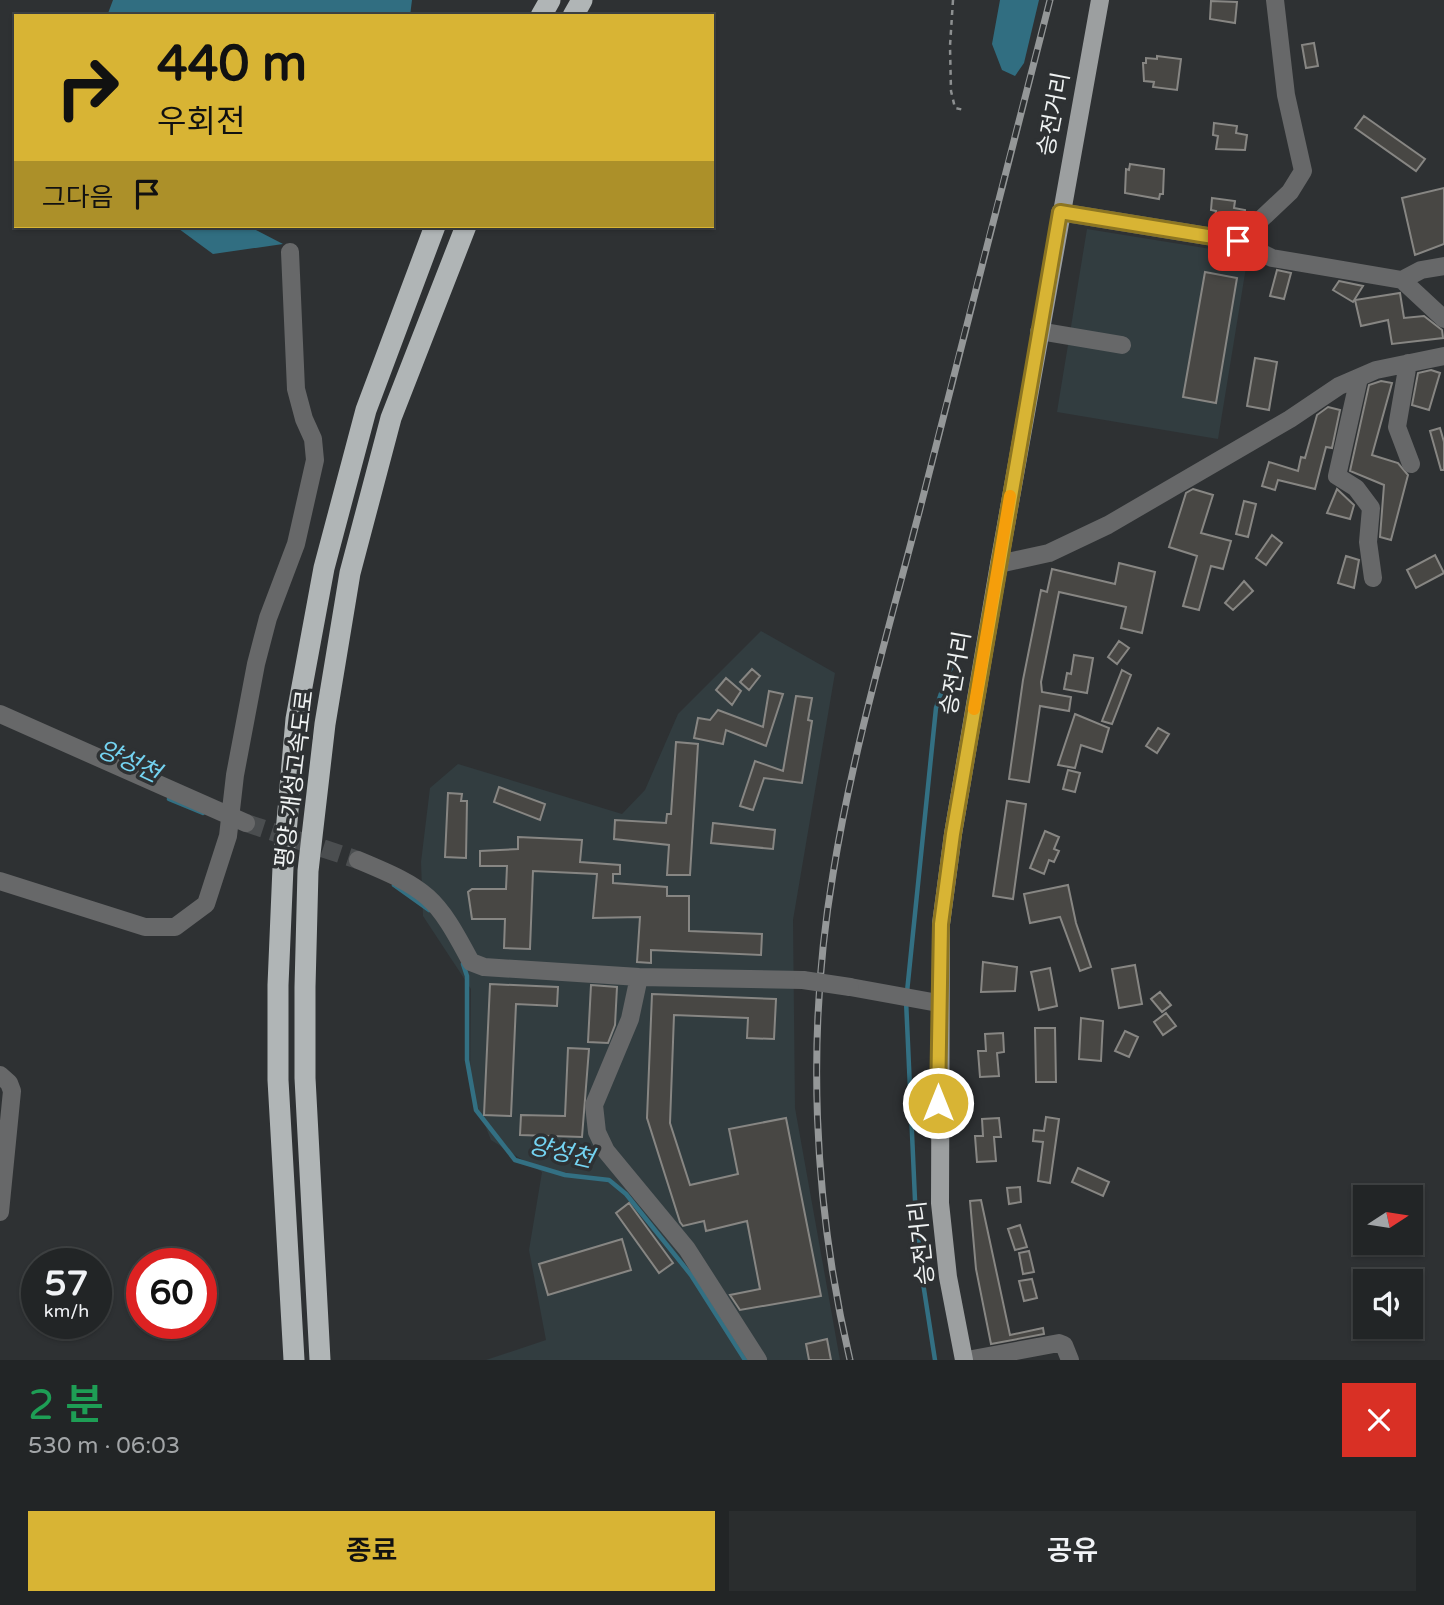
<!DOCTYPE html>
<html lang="ko">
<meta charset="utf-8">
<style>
:root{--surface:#222526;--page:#2a2d2e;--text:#f1f3f6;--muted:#a2a5a7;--line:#3f4243;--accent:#d8b434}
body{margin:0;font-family:"Varela Round","Noto Sans KR",sans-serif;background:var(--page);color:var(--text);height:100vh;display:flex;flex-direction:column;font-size:26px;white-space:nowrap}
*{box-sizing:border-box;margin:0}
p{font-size:23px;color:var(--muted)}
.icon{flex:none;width:38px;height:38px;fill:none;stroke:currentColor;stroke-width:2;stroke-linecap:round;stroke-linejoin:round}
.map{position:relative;height:1360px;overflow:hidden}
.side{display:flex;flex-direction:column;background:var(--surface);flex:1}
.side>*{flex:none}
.top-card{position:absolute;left:14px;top:14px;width:700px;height:214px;border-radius:0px;box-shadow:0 2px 5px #0004,0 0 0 2px var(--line);background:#d8b434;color:#111;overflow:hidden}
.needle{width:46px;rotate:78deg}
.tools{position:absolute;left:1353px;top:1185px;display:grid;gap:14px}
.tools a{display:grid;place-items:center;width:70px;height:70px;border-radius:0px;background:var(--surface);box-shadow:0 2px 5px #0004,0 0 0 2px var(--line);font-size:35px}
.speed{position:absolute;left:21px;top:1248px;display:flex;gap:14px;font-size:35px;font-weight:700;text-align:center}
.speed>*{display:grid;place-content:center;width:91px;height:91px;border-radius:50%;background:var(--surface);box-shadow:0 2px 5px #0004,0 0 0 2px var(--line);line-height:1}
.speed small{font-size:18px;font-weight:400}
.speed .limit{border:10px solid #d22;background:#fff;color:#111}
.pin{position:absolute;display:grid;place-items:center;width:60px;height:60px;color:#fff;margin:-30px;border-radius:14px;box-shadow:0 4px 10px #0006}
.me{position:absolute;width:77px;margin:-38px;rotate:0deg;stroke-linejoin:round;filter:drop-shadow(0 0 5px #0008)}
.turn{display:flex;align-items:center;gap:24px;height:147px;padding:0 28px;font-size:32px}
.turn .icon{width:91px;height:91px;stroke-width:2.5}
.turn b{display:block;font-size:49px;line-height:60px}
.then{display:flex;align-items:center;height:66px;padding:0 28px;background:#0003;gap:14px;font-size:26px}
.round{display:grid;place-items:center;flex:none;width:74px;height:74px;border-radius:0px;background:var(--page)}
.summary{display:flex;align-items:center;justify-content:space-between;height:119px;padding:0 28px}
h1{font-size:42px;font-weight:600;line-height:52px;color:#1e9e55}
.primary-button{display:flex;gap:14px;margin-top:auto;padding:14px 28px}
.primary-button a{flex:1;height:80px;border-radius:0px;background:var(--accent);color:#111;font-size:28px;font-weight:600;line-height:80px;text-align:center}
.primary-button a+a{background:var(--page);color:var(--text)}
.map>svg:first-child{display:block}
</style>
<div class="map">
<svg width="1444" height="1360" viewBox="0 0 1444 1360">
<rect width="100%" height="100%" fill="#2e3133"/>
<!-- built -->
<path fill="#323d40" d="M1087 229 1248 255 1218 439 1057 412Z
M761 631 835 673 793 920 795 1108 840 1360H486L546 1340 529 1250 542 1172 491 1140 470 1088 471 989 423 916 421 862 430 788 458 764 622 814 645 790 678 714Z"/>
<!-- forest -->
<path fill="#316e81" d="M113 0H412L410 16H107Z
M1000 0H1039L1024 63 1015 76 1002 70 992 44Z
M175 226H248L283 244 213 254Z"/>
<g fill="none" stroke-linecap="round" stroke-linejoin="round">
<!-- stream -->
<path stroke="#337083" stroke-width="4.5" d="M169 799 203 813
M394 885 429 910
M463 964 467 976V1060L476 1110 515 1160 565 1175 609 1180 626 1194 691 1275 745 1360
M907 992 936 708 947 676 964 643
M906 1000 915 1200 921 1270 935 1360"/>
</g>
<!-- building -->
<path fill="#484744" stroke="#878683" stroke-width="2" d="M1211 1 1237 2 1235 23 1210 19Z
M1314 43 1318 66 1306 68 1302 45Z
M1157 56 1181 59 1177 90 1153 87 1154 82 1144 81 1143 63H1146V58L1157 59Z
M1364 116 1425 159 1416 171 1355 128Z
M1214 123 1237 126 1236 133 1247 135 1245 150 1216 149 1218 136 1213 135Z
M1130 164 1164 169 1163 194H1160L1159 199 1125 193 1126 169 1129 170Z
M1444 188V244L1415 255 1402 198Z
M1212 198 1235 201 1234 208 1245 210 1244 220 1232 226 1214 224 1216 211 1211 210Z
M1277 270 1291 273 1284 299 1270 296Z
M1205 272 1237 278 1216 403 1183 397Z
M1339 281 1363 286 1353 302 1333 290Z
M1400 293 1404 318 1424 316 1442 330 1443 338 1392 344 1388 320 1361 326 1355 300Z
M1255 358 1277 362 1269 410 1247 406Z
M1431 370 1440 373 1429 410 1412 405 1418 373Z
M1381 381 1392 383 1372 455 1398 463 1408 475 1391 540 1380 537 1384 485 1350 471 1369 385Z
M1328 407 1340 410 1332 448 1326 447 1315 489 1278 480 1275 490 1262 486 1269 462 1298 471 1301 457 1305 458 1317 415Z
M1440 428 1444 442V470H1441L1430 431Z
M1193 489 1213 495 1201 533 1231 541 1223 569 1211 566 1199 610 1183 606 1197 556 1169 547 1186 493Z
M1337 489 1354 505 1350 519 1327 513Z
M1244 501 1256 504 1248 537 1236 534Z
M1272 535 1282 543 1266 565 1256 558Z
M1435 555 1444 573 1416 588 1407 570Z
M1346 556 1359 560 1354 588 1338 583Z
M1119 563 1155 572 1142 633 1121 628 1126 607 1059 592 1041 682 1042 692 1071 697 1069 711 1040 706 1029 782 1009 779 1023 680 1041 590 1047 592 1052 569 1115 584Z
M1244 581 1253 591 1233 610 1225 603Z
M1119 641 1129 648 1117 664 1108 657Z
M1074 655 1093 658 1087 693 1064 689 1067 673 1071 674Z
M752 669 760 676 749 690 740 682Z
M1122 670 1131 675 1112 724 1102 721Z
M726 678 741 691 732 705 716 690Z
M769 691 783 694 766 746 726 730 723 744 694 738 698 718 710 720 718 710 763 727Z
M796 696 812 698 808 720 812 721 802 783 764 778 753 810 740 806 755 761 783 771Z
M1075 714 1109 728 1102 752 1081 745 1075 768 1058 765Z
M1158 728 1169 734 1157 753 1146 746Z
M676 742 698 744 690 875H667L669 845 614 839 615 820 666 823 667 814H671Z
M1068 770 1080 773 1075 792 1063 789Z
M499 787 545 804 540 820 494 802Z
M448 793 462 794 461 801H467L466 858 445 857Z
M1007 801 1026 804 1013 899 993 896Z
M713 823 775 830 773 849 711 843Z
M1045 831 1059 837 1054 849 1059 851 1054 862 1049 860 1044 874 1030 868Z
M518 837 582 840 580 862 620 865V874H613V883L667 887V896H689V931L762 934 761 955 651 950V963L637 962 640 917 593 918 597 874 533 871 530 949 504 948 505 919H472L468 892 472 889H506L507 866H480V851L518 849Z
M1068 885 1076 923 1091 967 1080 971 1060 917 1030 923 1024 894Z
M983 962 1017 967 1015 991 981 992Z
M1135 965 1142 1004 1119 1008 1112 969Z
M1050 968 1057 1006 1039 1010 1031 972Z
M490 984 558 987 557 1006 516 1004 511 1116 484 1115Z
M591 985 617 987 615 1025 608 1043 588 1042Z
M1160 992 1171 1005 1162 1012 1151 999Z
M652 994 776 999 774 1039 747 1038 748 1018 674 1015 670 1123 690 1185 738 1174 729 1129 786 1118 821 1296 740 1310 730 1295 760 1289 747 1221 706 1231 704 1221 683 1226 680 1222 647 1118Z
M1166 1013 1176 1026 1163 1035 1154 1022Z
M1081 1018 1103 1021 1101 1061 1079 1059Z
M1035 1028H1055L1056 1082H1036Z
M1125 1031 1138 1037 1129 1057 1115 1051Z
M1003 1033 1004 1052 997 1053 999 1076 980 1077 978 1051H986L985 1034Z
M568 1048 589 1049 582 1137 520 1135 521 1115 565 1116Z
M1046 1117 1059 1119 1050 1183 1038 1181 1043 1142 1033 1141 1034 1130 1044 1131Z
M999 1118 1001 1137H994L996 1161 977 1162 975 1136H983L982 1119Z
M1078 1168 1109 1182 1103 1196 1072 1182Z
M1020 1187 1021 1202 1009 1204 1007 1188Z
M981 1200 1010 1335 1043 1328 1044 1334 991 1344 976 1269 970 1201Z
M629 1203 673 1263 659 1273 616 1213Z
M1020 1225 1027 1247 1015 1250 1008 1229Z
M622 1239 631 1270 548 1295 539 1264Z
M1029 1251 1034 1272 1023 1274 1019 1253Z
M1032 1279 1037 1298 1024 1301 1019 1281Z
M827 1339 831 1360H809L806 1344Z"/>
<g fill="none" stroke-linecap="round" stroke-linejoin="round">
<!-- minor-tunnel -->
<path stroke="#4b4e50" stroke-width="18" stroke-dasharray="18 9" stroke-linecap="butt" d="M246 823 358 860"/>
<!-- path -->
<path stroke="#8d9091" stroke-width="2.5" stroke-dasharray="5 5" stroke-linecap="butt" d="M953 0 950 46 951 91 955 108 964 110"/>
<!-- minor -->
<path stroke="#676869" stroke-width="18" d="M1060 212 1238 241 1272 258 1402 280 1444 319
M1238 241 1290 192 1303 171 1286 95 1275 0
M1402 280 1421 270 1444 266
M1039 331 1122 345
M1408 363 1397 427 1411 464
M1359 378 1337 476 1356 488 1371 508 1368 542 1373 578
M999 564 1049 553 1108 525 1290 419 1339 386 1376 370 1444 356
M0 714 246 823
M358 860C428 889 436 896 471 962L484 967 639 977 803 980
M0 881 145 927H175L206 904 228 836 235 775 256 664 268 618 296 544 315 460 313 439 304 419 296 389 290 252
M639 977 630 1019 594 1105 597 1132 606 1151 687 1249 758 1360
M850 987 938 1003
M0 1075 9 1083 12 1091 0 1212
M967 1360 1059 1343 1064 1345 1070 1360"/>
<!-- major -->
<path stroke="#9c9fa0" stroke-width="18" d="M964 1360 948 1277 940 1203 941 924 953 834 999 564 1100 0"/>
<!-- highway -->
<path stroke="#b0b5b6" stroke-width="21" d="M541 16 550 0
M573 16 582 0
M294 1360 278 1080V985L283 867 296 719 324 568 366 410 435 226
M320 1360 305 1078V987L308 871 325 724 350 573 391 418 466 226"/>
<defs>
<path id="rail" d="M850 1360C813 1202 806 1035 833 874 853 748 890 625 922 501 964 334 1007 167 1050 0"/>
</defs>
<!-- rail casing -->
<use href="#rail" stroke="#949798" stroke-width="7"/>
<!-- rail -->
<use href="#rail" stroke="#2e3133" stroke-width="4.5" stroke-dasharray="13" stroke-linecap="butt"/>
<!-- minor-bridge -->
<path stroke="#676869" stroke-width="18" d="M803 980 850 987"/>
</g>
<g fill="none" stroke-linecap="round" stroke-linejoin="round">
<defs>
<path id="route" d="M938 1103 941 924 953 834 1060 212 1238 241"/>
</defs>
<!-- route casing -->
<use href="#route" stroke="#8c7522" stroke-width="18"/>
<!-- route -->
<use href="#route" stroke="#d8b434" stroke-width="12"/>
<!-- slow -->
<path stroke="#f59e0b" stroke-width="12" d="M974 709 1010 496"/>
</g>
<g text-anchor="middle" stroke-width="7" stroke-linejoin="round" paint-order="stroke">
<!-- street labels -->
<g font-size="23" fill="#f0f3f3" stroke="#2e3133">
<text transform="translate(1053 114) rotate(-79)" y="8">승전거리</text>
<text transform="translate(955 673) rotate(-80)" y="8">승전거리</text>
<text transform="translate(294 779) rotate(-83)" y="8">평양-개성고속도로</text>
<text transform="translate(921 1243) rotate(-96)" y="8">승전거리</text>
</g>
<!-- water labels -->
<g font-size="24" font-style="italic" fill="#74d3f1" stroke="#2e3133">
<text transform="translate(129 761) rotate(25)" y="8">양성천</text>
<text transform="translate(561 1152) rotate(13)" y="8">양성천</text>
</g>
</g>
</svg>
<div class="tools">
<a><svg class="needle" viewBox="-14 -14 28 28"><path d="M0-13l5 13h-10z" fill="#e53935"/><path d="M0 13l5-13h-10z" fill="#a2a5a7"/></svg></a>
<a><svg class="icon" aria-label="sound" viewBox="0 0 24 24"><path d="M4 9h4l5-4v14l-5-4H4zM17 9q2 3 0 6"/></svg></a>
</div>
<div class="speed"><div>57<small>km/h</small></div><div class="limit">60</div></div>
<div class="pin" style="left:1238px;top:241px;background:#d93025"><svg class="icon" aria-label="arrive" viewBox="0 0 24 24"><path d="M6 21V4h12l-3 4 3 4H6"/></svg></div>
<svg class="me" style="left:938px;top:1103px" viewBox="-20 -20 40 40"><circle r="17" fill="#d8b434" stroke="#fff" stroke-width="3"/><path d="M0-11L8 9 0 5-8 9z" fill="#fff"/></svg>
<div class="top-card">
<div class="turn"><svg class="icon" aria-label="right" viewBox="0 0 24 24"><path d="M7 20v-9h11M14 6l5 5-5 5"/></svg><div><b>440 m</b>우회전</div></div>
<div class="then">그다음<svg class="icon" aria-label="arrive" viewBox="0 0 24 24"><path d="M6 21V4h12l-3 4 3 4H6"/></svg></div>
</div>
</div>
<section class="side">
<div class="summary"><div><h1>2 분</h1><p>530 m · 06:03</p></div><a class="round" style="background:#d93025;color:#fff"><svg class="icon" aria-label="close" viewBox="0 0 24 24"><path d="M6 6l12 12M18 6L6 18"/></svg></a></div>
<div class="primary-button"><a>종료</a><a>공유</a></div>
</section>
